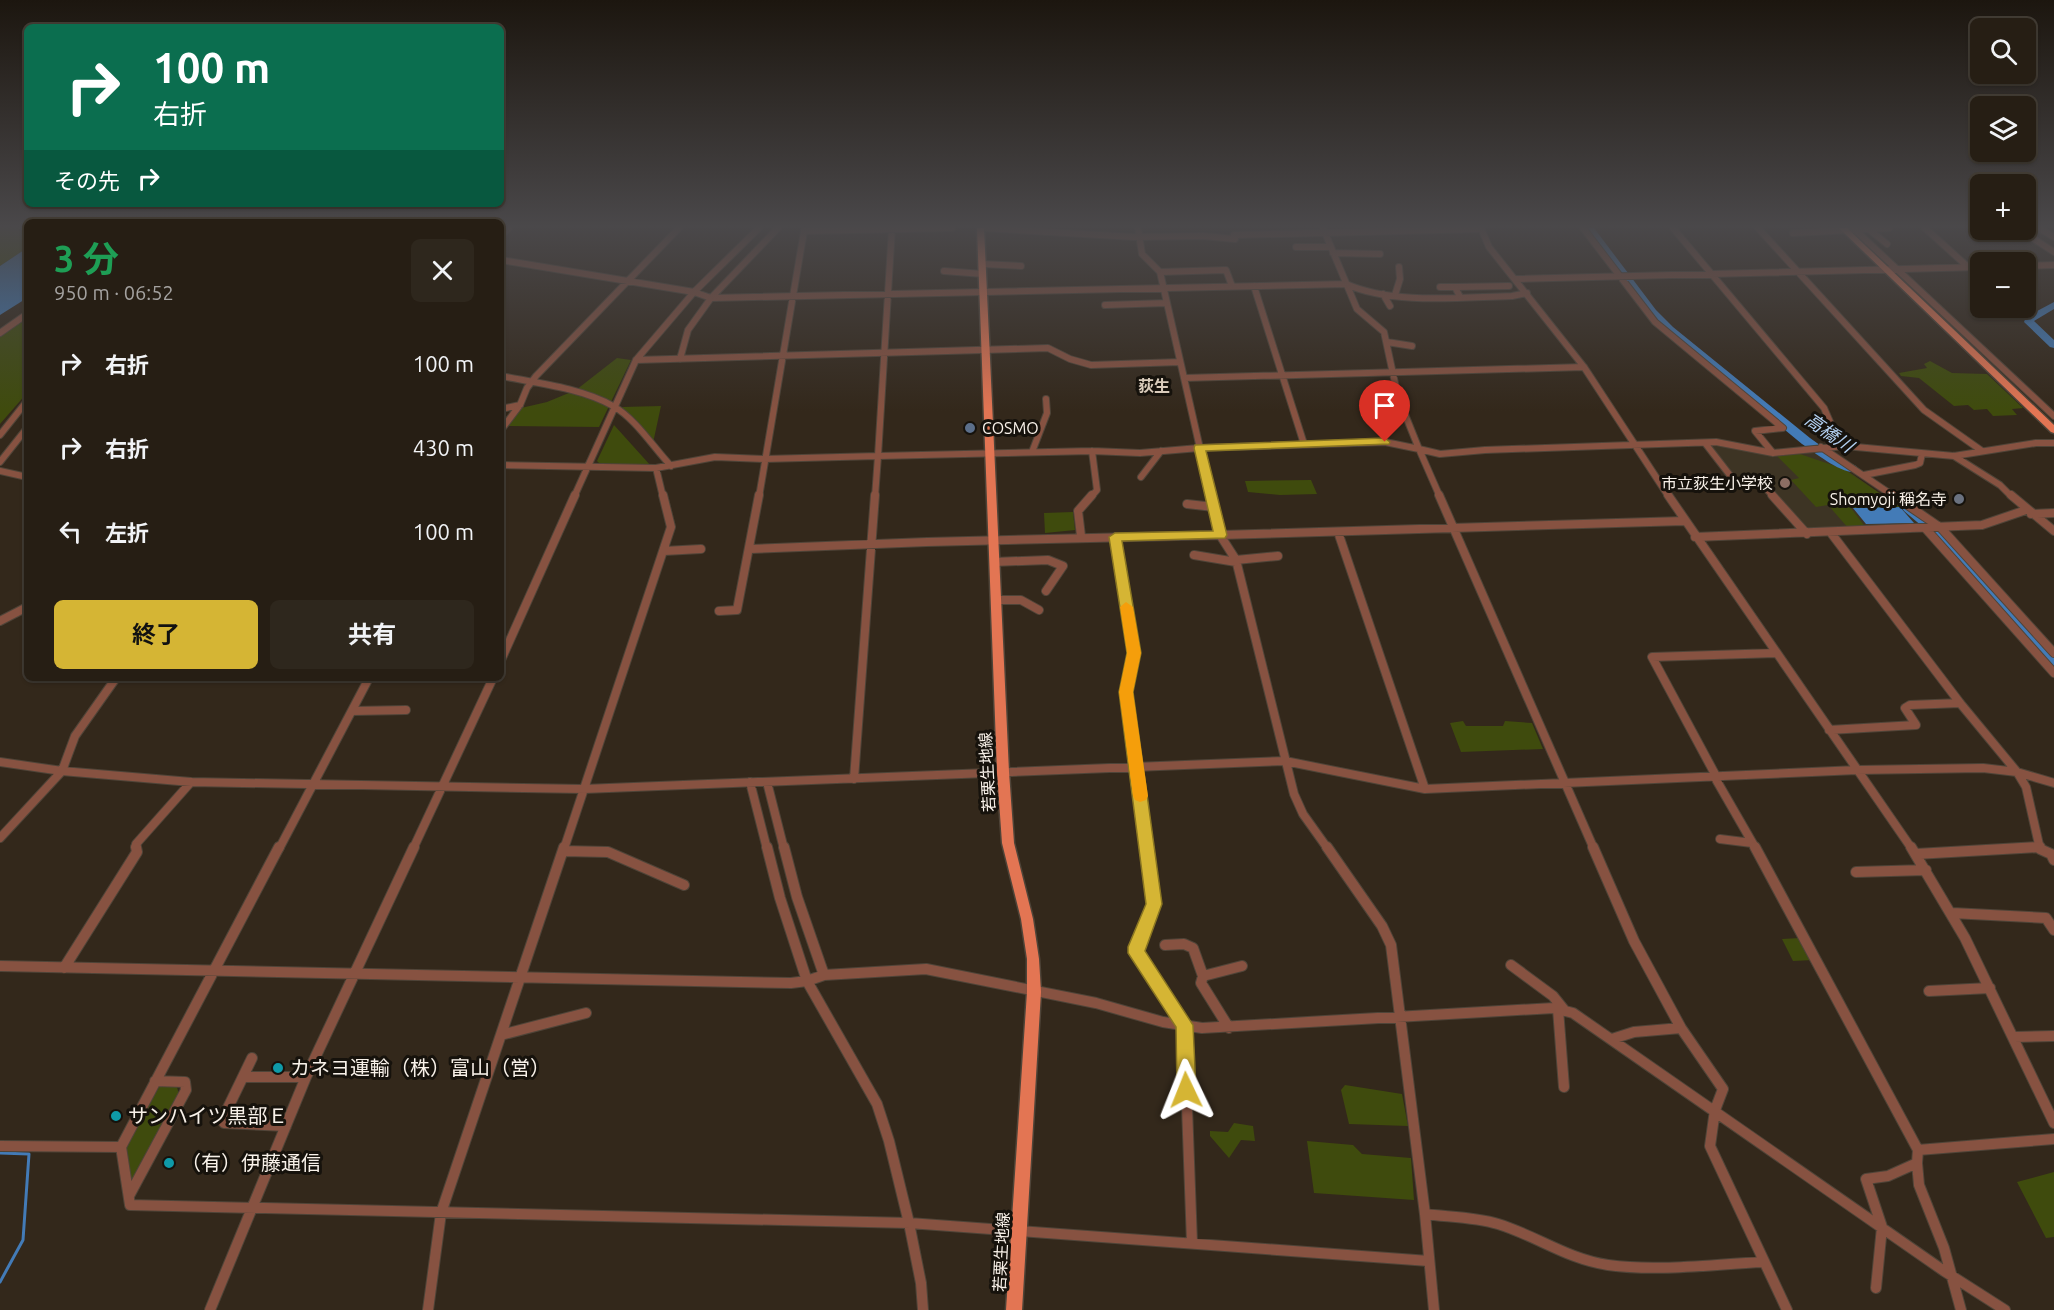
<!DOCTYPE html>
<html lang="ja">
<meta charset="utf-8">
<style>
:root{--surface:#261e14;--page:#2e271d;--text:#f1f3f6;--muted:#a4a2a0;--line:#423c34;--accent:#d5b534}
body{margin:0;font-family:Ubuntu,"Noto Sans JP",sans-serif;background:var(--page);color:var(--text);height:100vh;display:flex;flex-direction:column;font-size:22px;white-space:nowrap}
*{box-sizing:border-box;margin:0}
p{font-size:20px;color:var(--muted)}
.icon{flex:none;width:33px;height:33px;fill:none;stroke:currentColor;stroke-width:2;stroke-linecap:round;stroke-linejoin:round}
.map{position:relative;flex:1;overflow:hidden}
.panel{position:absolute;left:24px;top:219px;width:480px;height:462px;display:flex;flex-direction:column;background:var(--surface);border-radius:9px;box-shadow:0 2px 4px #0004,0 0 0 2px var(--line)}
.panel>*{flex:none}
.banner{position:absolute;left:24px;top:24px;width:480px;height:183px;border-radius:9px;box-shadow:0 2px 4px #0004,0 0 0 2px var(--line);background:#0b6e4f;color:#fff;overflow:hidden}
.buttons{position:absolute;left:1970px;top:18px;display:grid;gap:12px}
.buttons a{display:grid;place-items:center;width:66px;height:66px;border-radius:9px;background:var(--surface);box-shadow:0 2px 4px #0004,0 0 0 2px var(--line);font-size:30px}
.pin{position:absolute;display:grid;place-items:center;width:51px;height:51px;color:#fff;margin:-62px -26px;border-radius:50% 50% 50% 0;rotate:-45deg;box-shadow:0 0 6px #0007}
.pin .icon{rotate:45deg}
.me{position:absolute;width:66px;margin:-33px;rotate:358deg;stroke-linejoin:round;filter:drop-shadow(0 0 4px #0008)}
.turn{display:flex;align-items:center;gap:21px;height:126px;padding:0 30px;font-size:27px}
.turn .icon{width:78px;height:78px;stroke-width:2.5}
.turn b{display:block;font-size:42px;line-height:51px}
.then{display:flex;align-items:center;height:57px;padding:0 30px;background:#0003;gap:12px;font-size:22px}
.round{display:grid;place-items:center;flex:none;width:63px;height:63px;border-radius:9px;background:var(--page)}
.headline{display:flex;align-items:center;justify-content:space-between;height:102px;padding:0 30px}
h1{font-size:36px;font-weight:700;line-height:45px;color:#1e9e55}
.button{display:flex;gap:12px;margin-top:auto;padding:12px 30px}
.button a{flex:1;height:69px;border-radius:9px;background:var(--accent);color:#111;font-size:24px;font-weight:700;line-height:69px;text-align:center}
.button a+a{background:var(--page);color:var(--text)}
ul{padding:0;list-style:none}
li{display:flex;align-items:center;gap:18px;height:84px;padding:0 30px}
li div{flex:1}
li b{display:block;font-size:22px}
li em{font-style:normal}
.map>svg:first-child{display:block}
</style>
<div class="map">
<svg width="2054" height="1310" viewBox="0 0 2054 1310">
<rect width="100%" height="100%" fill="#33281b"/>
<!-- education -->
<path fill="#3d3424" d="M1711 446 1730 447 1771 455 1815 451 1843 467 1926 527 1808 531 1763 481H1740Z"/>
<!-- green -->
<path fill="#3f4b0d" d="M0 228H27V248L0 266Z
M27 316V393L0 424V336Z
M617 358 631 360 599 427 507 426 521 408 547 402 576 390Z
M1930 361 1952 373 1987 374 2023 408 2012 409 2017 415 1993 416 1987 409 1974 410 1968 405 1954 406 1919 378 1901 376 1899 373 1927 368 1924 364Z
M661 406 653 443 622 407Z
M614 425 651 466 601 465 597 461Z
M1800 454 1844 469 1900 507 1851 508 1867 529H1849L1828 505 1816 507 1791 480 1799 478 1777 456Z
M1311 480 1317 494 1280 495 1248 492 1245 481Z
M1073 512 1075 530 1045 533 1044 513Z
M1463 721 1466 726H1503L1505 721 1532 723 1543 749 1461 752 1450 723Z
M1800 938 1813 960 1793 961 1782 939Z
M1345 1085 1402 1094 1408 1126 1349 1124 1341 1090Z
M159 1087H177L179 1095 135 1179H130L125 1148Z
M1234 1123 1253 1126 1255 1141 1241 1140 1229 1158 1210 1136V1131L1228 1132Z
M1307 1141 1353 1145 1362 1154 1411 1158 1414 1200 1314 1193Z
M2054 1172V1237L2046 1238 2017 1182Z"/>
<!-- water -->
<path fill="#437bb7" d="M27 248V298L0 315V266Z
M1900 507 1914 523 1866 524 1853 508Z"/>
<g fill="none" stroke-linecap="round" stroke-linejoin="round">
<!-- stream -->
<path stroke="#437bb7" stroke-width="3" d="M0 1153 29 1154 23 1240 0 1282"/>
<!-- river -->
<path fill="#437bb7" fill-rule="evenodd" d="M1585 228H1594L1656 310 1673 327 1810 438 1831 453 1856 466 1858 469 1856 472C1841 474 1814 452 1802 444L1665 331 1648 314Z
M2054 302V309L2034 321 2054 340V348L2050 347 2024 322 2026 317Z
M1908 504 1944 532 2054 654V668L2049 667 1936 538 1904 511 1902 508 1904 505Z"/>
<defs>
<path id="minor-far2" d="M892 228 878 456 1092 451 1140 453 1199 448 1385 442 1419 449 1440 497
M983 228 1134 237 1203 236 1235 239 1234 235 1481 229
M1138 228 1142 254 1160 272 1211 497
M1323 228 1357 309 1384 332 1398 397 1419 449 1440 454 1485 450 1716 442 1773 453 1845 446 1954 456 2036 443H2054
M1481 228 1489 247 1584 367 1669 497
M1583 228 1655 322 1783 428 1755 431 1773 453
M1673 228 1824 408 1834 431 1845 446
M1758 228 1924 410 1982 451
M1853 228 2054 416
M1925 228 1968 267
M2039 228 2054 237
M2020 230 2054 252
M1871 231 1887 244
M1793 233 1889 228
M501 235 509 228
M1296 247H1331
M1333 253 1380 254
M501 260 694 292 711 298 1346 284C1393 305 1462 297 1512 296L1527 293
M982 264 1021 266
M2025 266 2054 265
M944 271 983 274
M1160 272 1226 270 1232 286
M1516 279 1980 267
M1254 286 1304 444
M1440 287H1455
M1383 294 1390 306
M1395 295 1400 279 1399 267
M1460 297 1455 287 1509 286
M1105 305 1167 303
M0 333 27 314
M1387 342 1412 346
M680 359 688 330 711 298 778 228
M636 360 1048 348 1070 359 1091 365 1180 362
M501 376C537 383 581 388 613 406 636 419 653 447 671 466
M1184 378 1584 367
M501 409 520 405
M501 430 520 405 527 388 536 376 679 228
M0 435 27 401
M1705 443 1736 483H1761L1774 497
M1821 447 1895 497
M1032 452 1047 413 1046 399
M1954 456 2000 485 2012 497
M0 462 27 428
M501 465 656 468 715 457 764 459 878 456 875 497
M656 468 663 497
M0 471 27 477
M1864 475 1915 465 1920 463 1922 454
M1141 477 1161 451
M574 497 636 360 694 292 759 228
M759 497 804 231 952 228
M1091 497 1097 490 1092 451"/>
<path id="minor-far1" d="M1211 495 1220 535 1684 521
M1439 495 1594 849
M1668 495 1912 849
M1772 495 1807 534
M1893 495 1941 528 2054 653
M2011 495 2054 531
M1187 504 1214 507
M2031 514 2054 513
M1926 529 2054 673
M1338 532 1425 789
M1831 533 1960 703 2017 772 2026 787 2040 849
M1081 536 1078 511 1092 495
M1115 537 1134 653 1126 692 1147 849
M1695 537 1982 525 2026 510
M750 549 927 542 1220 535 1236 560 1294 794 1303 814 1328 849
M664 551 701 549
M1194 555 1236 562
M1236 560 1278 556
M994 562 1048 560 1063 566 1046 591
M996 600H1021L1039 610
M719 611 737 610 759 495
M0 621 27 607
M501 660 575 495
M352 711 406 710
M1829 730 1916 725 1905 708 1910 705 1960 703
M0 762 62 771 191 782 584 789 1285 761 1425 789 1857 770 1983 768 2017 772 2054 783
M1714 776 1756 849
M1716 776 1652 657 1776 653
M854 779 875 495
M750 782 767 849
M767 782 784 849
M0 838 62 771 75 736 116 678
M1720 839 1752 843
M137 849 136 844 191 782
M279 849 369 678
M413 849 493 678
M564 849 671 527 663 495"/>
<path id="minor" d="M279 847 121 1147 130 1205 909 1223 1429 1261
M767 847 780 898 807 981 877 1104 889 1141 909 1223 921 1283 923 1310
M784 847 797 897 824 975
M1147 847 1154 904 1136 947 1137 953 1184 1025 1192 1243
M1327 847 1382 926 1391 945 1425 1214 1434 1310
M1593 847 1634 941 1681 1028 1723 1089 1715 1110 1710 1146 1787 1310
M1755 847 1918 1150
M1911 847 1965 938 2054 1123
M2040 849 2051 854 2054 860
M563 851 608 852 684 885
M1916 854 2040 847
M1856 872 1926 870
M1952 913 2046 918 2054 930
M1165 945 1184 944 1193 948 1203 976
M1511 965 1553 996 1565 1011
M0 966 791 983 807 981 824 975 926 969 1096 1003 1163 1022 1202 1028 1554 1008 1573 1013 1944 1271 2005 1310
M64 968 137 852 136 847
M1929 991 1990 988
M1558 1009 1564 1087
M1229 1028 1201 983 1203 976 1242 966
M501 1035 586 1013
M2014 1037 2054 1036
M1612 1039 1634 1032 1681 1028
M252 1058 222 1120 224 1123 286 1126
M243 1077H306
M0 1146 121 1147
M1917 1163 1918 1150 2054 1139
M129 1196 186 1090 185 1082 155 1081
M1425 1214C1448 1217 1475 1217 1498 1224 1537 1236 1567 1259 1608 1265 1659 1272 1713 1264 1764 1262
M1876 1288 1882 1227 1866 1179 1888 1176 1917 1163 1919 1185 1944 1248 1961 1310
M210 1310 306 1077 414 847
M428 1310 441 1213 564 847"/>
<path id="major" d="M977 228H984L1009 772 1014 843 1033 919 1039 959 1041 992 1022 1310H1006L1027 992V959L1021 919 1002 843 997 772Z
M1839 228H1847L2054 425V433L2051 432Z"/>
</defs>
<!-- minor-far2 casing -->
<use href="#minor-far2" stroke="#4f4438" stroke-width="8"/>
<!-- minor-far1 casing -->
<use href="#minor-far1" stroke="#4f4438" stroke-width="10"/>
<!-- minor casing -->
<use href="#minor" stroke="#4f4438" stroke-width="12"/>
<!-- major casing -->
<use href="#major" stroke="#4f4438" stroke-width="3"/>
<!-- minor-far2 -->
<use href="#minor-far2" stroke="#875241" stroke-width="6"/>
<!-- minor-far1 -->
<use href="#minor-far1" stroke="#875241" stroke-width="8"/>
<!-- minor -->
<use href="#minor" stroke="#875241" stroke-width="10"/>
<!-- major -->
<use href="#major" fill="#e37553" fill-rule="evenodd"/>
</g>
<!-- sky -->
<linearGradient id="sky" x2="0" y2="1"><stop stop-color="#1c160f"/><stop offset="0.55" stop-color="#4a484a"/><stop offset="1" stop-color="#4a484a" stop-opacity="0"/></linearGradient>
<rect width="2054" height="411" fill="url(#sky)"/>
<!-- route -->
<path fill="#d5b534" stroke="#8a7622" stroke-width="1.5" d="M1385 438 1390 442 1389 444 1206 451 1227 535 1225 538 1122 541 1141 653 1133 692 1162 904 1145 951 1193 1025 1196 1090 1193 1097 1186 1100 1180 1097 1177 1090 1176 1027 1128 953V947L1146 904 1119 692 1127 653 1109 537 1115 533 1213 531 1194 448 1195 445Z"/>
<!-- slow -->
<path fill="#f59e0b" d="M1126 602 1133 607 1141 653 1133 692 1148 796 1146 800 1140 802 1135 800 1133 796 1119 692 1127 653 1120 607Z"/>
<!-- markers -->
<circle fill="#5c6f8a" stroke="#16120c" stroke-width="2" cx="970" cy="428" r="6"/>
<circle fill="#8d6e63" stroke="#16120c" stroke-width="2" cx="1785" cy="483" r="6"/>
<circle fill="#6b7280" stroke="#16120c" stroke-width="2" cx="1959" cy="499" r="6"/>
<g fill="#0f9aa8" stroke="#16120c" stroke-width="2">
<circle cx="278" cy="1068" r="6"/>
<circle cx="116" cy="1116" r="6"/>
<circle cx="169" cy="1163" r="6"/>
</g>
<g text-anchor="middle" stroke-width="6" stroke-linejoin="round" paint-order="stroke">
<!-- far-quarter labels -->
<g font-size="16" font-weight="bold" fill="#daccbc" stroke="#16120c">
<text x="1154" y="392">荻生</text>
</g>
<!-- poi labels -->
<g font-size="16" fill="#f8f1e9" stroke="#16120c" text-anchor="end">
<text x="982" y="434" text-anchor="start">COSMO</text>
<text x="1773" y="489">市立荻生小学校</text>
<text x="1947" y="505">Shomyoji 稱名寺</text>
</g>
<!-- street labels -->
<g font-size="16" fill="#f8f1e9" stroke="#16120c">
<text transform="translate(987 772) rotate(-93)" y="6">若栗生地線</text>
<text transform="translate(1001 1252) rotate(-87)" y="6">若栗生地線</text>
</g>
<!-- water labels -->
<g font-size="18" font-style="italic" fill="#b3d0f1" stroke="#16120c">
<text transform="translate(1829 433) rotate(35)" y="6">高橋川</text>
</g>
<!-- near-poi labels -->
<g font-size="20" fill="#f8f1e9" stroke="#16120c" text-anchor="start">
<text x="290" y="1075">カネヨ運輸（株）富山（営）</text>
<text x="128" y="1123">サンハイツ黒部Ｅ</text>
<text x="181" y="1170">（有）伊藤通信</text>
</g>
</g>
</svg>
<div class="buttons">
<a><svg class="icon" aria-label="search" viewBox="0 0 24 24"><circle cx="10" cy="10" r="6"/><path d="M15 15l6 6"/></svg></a>
<a><svg class="icon" aria-label="layers" viewBox="0 0 24 24"><path d="M12 4l9 5-9 5-9-5zM3 14l9 5 9-5"/></svg></a>
<a>+</a>
<a>−</a>
</div>
<div class="pin" style="left:1385px;top:442px;background:#d93025"><svg class="icon" aria-label="arrive" viewBox="0 0 24 24"><path d="M6 21V4h12l-3 4 3 4H6"/></svg></div>
<svg class="me" style="left:1186px;top:1090px" viewBox="-20 -20 40 40"><path d="M0-17L14 15 0 8-14 15z" fill="#d5b534" stroke="#fff" stroke-width="4"/></svg>
<div class="banner">
<div class="turn"><svg class="icon" aria-label="right" viewBox="0 0 24 24"><path d="M7 20v-9h11M14 6l5 5-5 5"/></svg><div><b>100 m</b>右折</div></div>
<div class="then">その先<svg class="icon" aria-label="right" viewBox="0 0 24 24"><path d="M7 20v-9h11M14 6l5 5-5 5"/></svg></div>
</div>
<section class="panel">
<div class="headline"><div><h1>3 分</h1><p>950 m · 06:52</p></div><a class="round"><svg class="icon" aria-label="close" viewBox="0 0 24 24"><path d="M6 6l12 12M18 6L6 18"/></svg></a></div>
<ul>
<li><svg class="icon" aria-label="right" viewBox="0 0 24 24"><path d="M7 20v-9h11M14 6l5 5-5 5"/></svg><div><b>右折</b></div><em>100 m</em></li>
<li><svg class="icon" aria-label="right" viewBox="0 0 24 24"><path d="M7 20v-9h11M14 6l5 5-5 5"/></svg><div><b>右折</b></div><em>430 m</em></li>
<li><svg class="icon" aria-label="left" viewBox="0 0 24 24"><path d="M17 20v-9H6M10 6l-5 5 5 5"/></svg><div><b>左折</b></div><em>100 m</em></li>
</ul>
<div class="button"><a>終了</a><a>共有</a></div>
</section>
</div>
